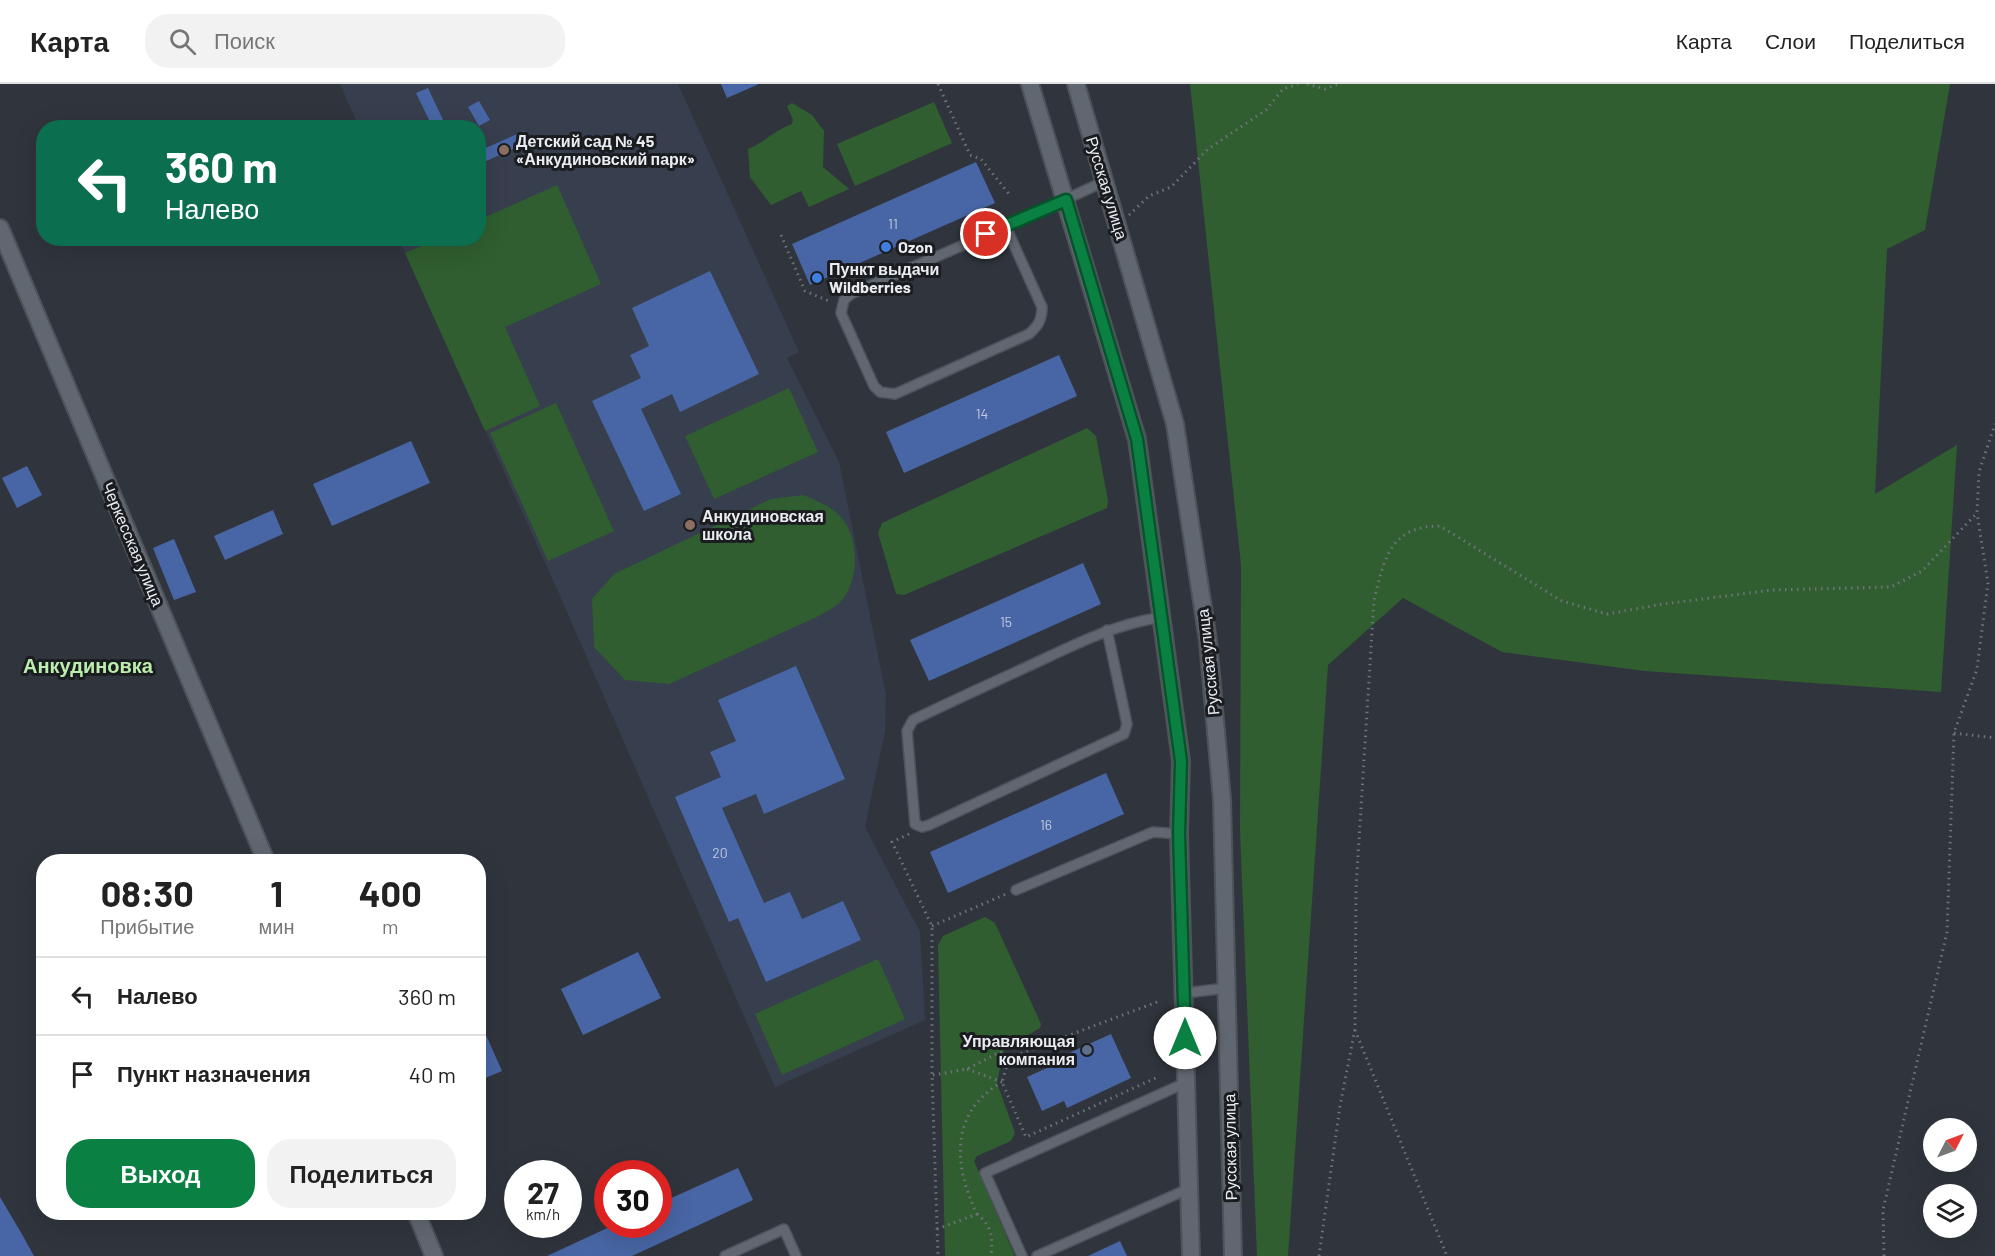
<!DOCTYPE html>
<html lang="ru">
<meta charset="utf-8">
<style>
:root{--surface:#fff;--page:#f2f2f2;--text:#222;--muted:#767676;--line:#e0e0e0;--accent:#0b8043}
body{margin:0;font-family:Barlow,sans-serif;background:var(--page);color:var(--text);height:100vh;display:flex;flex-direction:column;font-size:22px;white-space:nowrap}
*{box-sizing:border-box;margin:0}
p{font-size:20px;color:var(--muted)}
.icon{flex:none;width:33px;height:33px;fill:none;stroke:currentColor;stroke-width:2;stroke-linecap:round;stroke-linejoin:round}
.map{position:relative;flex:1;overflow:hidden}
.sheet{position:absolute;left:36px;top:770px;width:450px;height:366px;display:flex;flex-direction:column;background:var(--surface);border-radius:24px;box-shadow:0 6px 24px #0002}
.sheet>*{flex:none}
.guide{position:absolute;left:36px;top:36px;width:450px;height:126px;border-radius:24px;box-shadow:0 6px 24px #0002;background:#0b6e4f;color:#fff;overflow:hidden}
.needle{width:39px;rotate:48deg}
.tools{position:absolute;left:1923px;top:1034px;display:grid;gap:12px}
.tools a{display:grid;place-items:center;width:54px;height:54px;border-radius:50%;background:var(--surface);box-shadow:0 6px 24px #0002;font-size:30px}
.speed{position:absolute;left:504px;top:1076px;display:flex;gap:12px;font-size:30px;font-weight:700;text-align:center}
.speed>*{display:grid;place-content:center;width:78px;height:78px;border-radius:50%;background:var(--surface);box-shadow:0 6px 24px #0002;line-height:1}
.speed small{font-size:15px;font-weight:400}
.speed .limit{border:9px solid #d22;background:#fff;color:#111}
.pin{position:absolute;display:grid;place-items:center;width:51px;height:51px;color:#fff;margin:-26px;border:3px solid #fff;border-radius:50%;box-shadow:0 2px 6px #0007}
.me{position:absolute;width:66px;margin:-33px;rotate:0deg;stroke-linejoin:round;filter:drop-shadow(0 0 4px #0008)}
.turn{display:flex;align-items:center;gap:21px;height:126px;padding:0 30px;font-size:27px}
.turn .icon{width:78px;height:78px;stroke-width:2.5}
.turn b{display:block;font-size:42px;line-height:51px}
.eta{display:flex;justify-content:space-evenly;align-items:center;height:102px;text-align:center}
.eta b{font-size:36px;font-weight:700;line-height:42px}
.button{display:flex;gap:12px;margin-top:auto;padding:12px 30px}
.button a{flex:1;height:69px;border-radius:24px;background:var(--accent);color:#fff;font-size:24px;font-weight:700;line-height:69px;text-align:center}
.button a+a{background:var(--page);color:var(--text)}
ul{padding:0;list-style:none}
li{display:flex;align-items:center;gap:18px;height:78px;padding:0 30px;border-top:2px solid var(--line)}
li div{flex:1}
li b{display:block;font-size:22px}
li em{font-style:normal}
header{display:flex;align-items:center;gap:36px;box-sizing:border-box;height:84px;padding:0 30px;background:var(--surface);border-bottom:2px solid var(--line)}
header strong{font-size:28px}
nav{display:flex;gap:33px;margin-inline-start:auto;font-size:21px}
.search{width:420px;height:54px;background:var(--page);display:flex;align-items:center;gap:15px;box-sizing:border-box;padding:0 21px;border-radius:24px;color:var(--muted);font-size:22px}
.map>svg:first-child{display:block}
</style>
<header>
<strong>Карта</strong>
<div class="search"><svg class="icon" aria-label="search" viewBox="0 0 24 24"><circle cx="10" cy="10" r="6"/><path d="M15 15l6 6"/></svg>Поиск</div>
<nav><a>Карта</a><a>Слои</a><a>Поделиться</a></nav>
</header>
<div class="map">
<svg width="1995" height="1172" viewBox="0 0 1995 1172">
<rect width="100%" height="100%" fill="#30353d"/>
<!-- built -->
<path fill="#373e4d" d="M340 0H678L799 268 787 274 839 378 886 611 885 647 865 743 920 848 925 936 775 1003 556 503 399 155 478 154V44L359 43Z"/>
<!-- green -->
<path fill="#305e30" d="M1190 0H1950L1925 146 1887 165 1875 410 1957 361 1941 608 1645 587 1502 568 1403 514 1328 581 1288 1172H1257L1240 746 1241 481Z
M934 18 952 59 855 102 837 60Z
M792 19 812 31 824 47 823 83 849 105 809 123 801 107 771 121 750 93 748 65C763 60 777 44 791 41L793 36 787 22Z
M557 101 601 200 505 243 540 322 485 347 405 169 437 155 478 154 479 136Z
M789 304 818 368 714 415 685 352Z
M556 319 614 447 548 477 490 349Z
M1087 344 1096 352 1108 417 1107 424 904 511 896 510 878 449 882 439Z
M804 411C814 416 828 421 837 429 860 449 861 499 839 519 834 524 825 528 819 532L669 600 625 596 594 563 592 515 614 490 771 415Z
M985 833 995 839 1041 940 1040 944 1004 965 997 999 1015 1049 1011 1057 977 1072 974 1077 1014 1170V1172H945L938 861 943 852Z
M878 875 905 935 782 991 755 930Z"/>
<!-- building -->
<path fill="#4866a5" d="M721 0H759L727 14Z
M428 4 445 40 438 44H433L416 9Z
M479 17 490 36 479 42 468 23Z
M524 47 529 58 486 77 481 66Z
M976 78 995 119 810 201 792 160Z
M710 187 759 290 680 328 672 310 641 325 681 410 644 427 592 317 641 294 630 271 649 262 632 224Z
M1059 271 1077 312 904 389 886 348Z
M411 357 430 399 332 442 313 400Z
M27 382 42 411 17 424 2 394Z
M273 426 283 450 225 476 214 452Z
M174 455 196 508 174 516 153 464Z
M1083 479 1101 520 929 597 910 556Z
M796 582 845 695 764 730 756 710 722 724 764 819 790 808 802 835 843 817 861 856 766 898 738 834 729 838 675 713 721 693 710 668 736 657 718 616Z
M1106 689 1124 730 948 809 930 768Z
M638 868 661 914 583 951 561 905Z
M478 933 502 987 478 997Z
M1111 950 1131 994 1067 1024 1064 1017 1042 1027 1027 993 1069 974 1067 970Z
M738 1084 753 1116 632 1172H547L616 1140H658V1120Z
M0 1113 23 1152 34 1172H0Z
M1120 1157 1127 1172H1088Z"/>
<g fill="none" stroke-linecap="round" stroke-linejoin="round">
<defs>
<path id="service" d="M1005 141 1042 223C1042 236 1038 242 1029 250L895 310 880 308 874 302 841 229 844 216 851 210C935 173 1021 137 1105 97
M1107 546 1127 640 1124 650 929 741 922 743 915 740 907 647 913 636C952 617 992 599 1031 581 1076 560 1112 541 1162 533
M1016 806 1153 748 1179 750
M1185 909 1227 904
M725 1172 784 1145 796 1172
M1022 1172 985 1089 1185 999
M1037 1172 1188 1105"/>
<path id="minor" d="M1030 0 1137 355 1181 677 1179 750 1191 1172
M0 144 266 777
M416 1128 434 1172"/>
<path id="tertiary" d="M1076 0 1175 340 1208 557 1222 716 1233 1172"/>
</defs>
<!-- service casing -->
<use href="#service" stroke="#4e5259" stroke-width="12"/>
<!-- minor casing -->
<use href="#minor" stroke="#4e5259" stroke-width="20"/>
<!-- tertiary casing -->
<use href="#tertiary" stroke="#4e5259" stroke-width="20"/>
<!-- path -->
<path stroke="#6f737a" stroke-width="3" stroke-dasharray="1.5 4.5" stroke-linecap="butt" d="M938 0 970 71 981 75 1009 110
M1307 0 1325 5 1339 0
M1129 131 1149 112 1171 103 1208 65 1266 26 1283 5 1298 0
M781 151 805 207 831 218
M1954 649 1995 654
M909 750 892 758 932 842V991L938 1172
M932 842 1006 810
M1157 918 1009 974 1002 998 1026 1053 1158 993
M1355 946 1447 1172
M967 985 1002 998
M933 991 967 985 1000 968 1009 974
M977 1130C992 1142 993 1154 991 1172
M937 1145 977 1130C953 1081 950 1028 1002 998
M1319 1172 1340 1022 1355 945 1356 804 1374 516C1384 476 1389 442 1440 442L1562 517 1607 530 1663 520 1773 506 1891 503 1922 487 1977 429 1979 388 1995 340
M1884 1172 1883 1126 1947 848 1954 649 1977 585 1988 499 1977 429"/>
<!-- service -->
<use href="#service" stroke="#616770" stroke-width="9"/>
<!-- minor -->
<use href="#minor" stroke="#616770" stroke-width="16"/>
<!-- tertiary -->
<use href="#tertiary" stroke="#616770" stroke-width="16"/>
</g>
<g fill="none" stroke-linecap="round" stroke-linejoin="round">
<defs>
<path id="route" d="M986 150 1066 116 1137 355 1181 677 1179 750 1185 954"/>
</defs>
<!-- route casing -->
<use href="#route" stroke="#07532c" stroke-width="15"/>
<!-- route -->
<use href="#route" stroke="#0b8043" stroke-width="10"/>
</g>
<!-- markers -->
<g fill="#8d6e63" stroke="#1a1c20" stroke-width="2">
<circle cx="504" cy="66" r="6"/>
<circle cx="690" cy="441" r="6"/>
</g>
<g fill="#3f7fe0" stroke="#1a1c20" stroke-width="2">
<circle cx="886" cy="163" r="6"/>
<circle cx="817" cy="194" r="6"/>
</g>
<circle fill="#5c6f8a" stroke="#1a1c20" stroke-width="2" cx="1087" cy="966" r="6"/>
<g text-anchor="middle" stroke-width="6" stroke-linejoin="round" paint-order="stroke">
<!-- number labels -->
<g font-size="14" fill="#c1cade">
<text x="893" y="145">11</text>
<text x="982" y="335">14</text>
<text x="1006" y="543">15</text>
<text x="1046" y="746">16</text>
<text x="720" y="774">20</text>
</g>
<!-- poi labels -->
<g font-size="16" font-weight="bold" fill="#e9ecf1" stroke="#1a1c20" text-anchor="start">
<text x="516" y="63">Детский сад № 45<tspan x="516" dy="18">«Анкудиновский парк»</tspan></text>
<text x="898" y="169">Ozon</text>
<text x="829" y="191">Пункт выдачи<tspan x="829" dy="18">Wildberries</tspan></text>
<text x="702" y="438">Анкудиновская<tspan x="702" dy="18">школа</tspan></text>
<text x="1075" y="963" text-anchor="end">Управляющая<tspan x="1075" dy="18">компания</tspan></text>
</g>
<!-- street labels -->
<g font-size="16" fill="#e9ecf1" stroke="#1a1c20">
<text transform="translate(1107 104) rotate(73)" y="6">Русская улица</text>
<text transform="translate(133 460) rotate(67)" y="6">Черкесская улица</text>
<text transform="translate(1208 578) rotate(-96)" y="6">Русская улица</text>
<text transform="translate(1230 1063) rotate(-91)" y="6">Русская улица</text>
</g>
<!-- quarter labels -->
<g font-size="20" font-weight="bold" fill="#bbedac" stroke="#1a1c20">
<text x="88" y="589">Анкудиновка</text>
</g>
</g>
</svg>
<div class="tools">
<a><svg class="needle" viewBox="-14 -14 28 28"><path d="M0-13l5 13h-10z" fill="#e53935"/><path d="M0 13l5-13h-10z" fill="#767676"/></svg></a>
<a><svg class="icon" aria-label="layers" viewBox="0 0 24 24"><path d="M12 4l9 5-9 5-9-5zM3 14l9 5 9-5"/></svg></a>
</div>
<div class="speed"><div>27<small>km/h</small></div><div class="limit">30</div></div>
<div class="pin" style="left:986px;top:150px;background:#d93025"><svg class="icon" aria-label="arrive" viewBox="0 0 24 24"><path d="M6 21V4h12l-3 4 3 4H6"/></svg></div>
<svg class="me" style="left:1185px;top:954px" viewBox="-20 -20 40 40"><circle r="19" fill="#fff"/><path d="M0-13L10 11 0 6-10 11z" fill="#0b8043"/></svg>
<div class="guide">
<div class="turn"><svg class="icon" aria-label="left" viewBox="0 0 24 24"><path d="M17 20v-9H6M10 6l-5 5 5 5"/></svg><div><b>360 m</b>Налево</div></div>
</div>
<section class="sheet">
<div class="eta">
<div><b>08:30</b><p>Прибытие</p></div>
<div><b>1</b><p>мин</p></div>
<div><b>400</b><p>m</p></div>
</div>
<ul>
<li><svg class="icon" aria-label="left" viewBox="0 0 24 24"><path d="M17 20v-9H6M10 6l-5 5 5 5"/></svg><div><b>Налево</b></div><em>360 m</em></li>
<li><svg class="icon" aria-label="arrive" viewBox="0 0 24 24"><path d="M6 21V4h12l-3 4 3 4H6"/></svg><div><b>Пункт назначения</b></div><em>40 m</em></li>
</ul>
<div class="button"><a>Выход</a><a>Поделиться</a></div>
</section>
</div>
